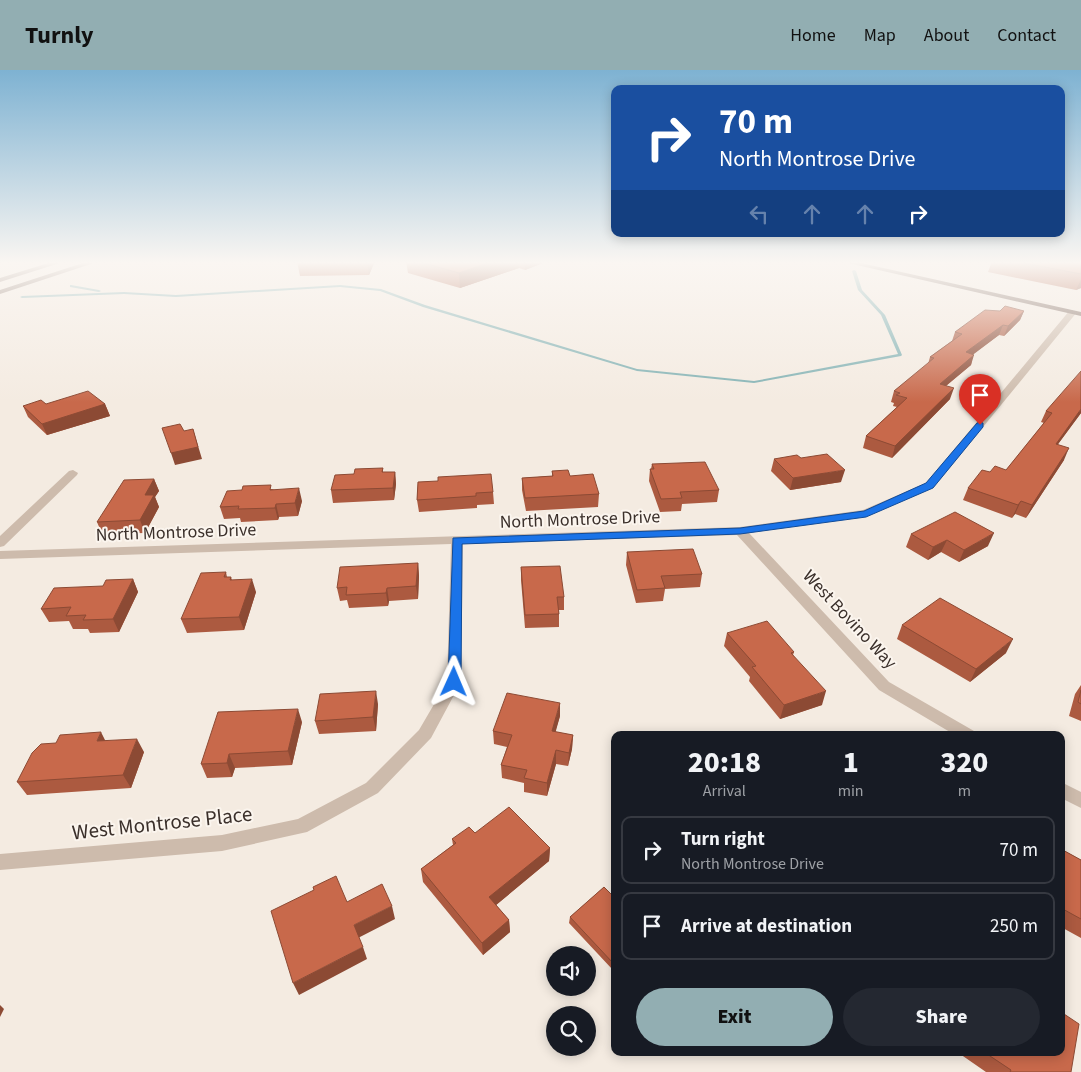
<!DOCTYPE html>
<style>
:root{--surface:#171b24;--page:#242831;--text:#f1f3f6;--muted:#9ea1a6;--line:#363941;--accent:#92aeb2}
body{margin:0;font-family:"Source Sans 3",sans-serif;background:var(--page);color:var(--text);height:100vh;display:flex;flex-direction:column;font-size:19px;white-space:nowrap}
*{box-sizing:border-box;margin:0}
p{font-size:16px;color:var(--muted)}
.icon{flex:none;width:28px;height:28px;fill:none;stroke:currentColor;stroke-width:2;stroke-linecap:round;stroke-linejoin:round}
.map{position:relative;flex:1;overflow:hidden}
.sheet{position:absolute;left:611px;top:661px;width:454px;height:325px;display:flex;flex-direction:column;background:var(--surface);border-radius:10px;box-shadow:0 2px 12px #0003}
.sheet>*{flex:none}
.hud{position:absolute;left:611px;top:15px;width:454px;height:152px;border-radius:10px;box-shadow:0 2px 12px #0003;background:#1a4fa0;color:#fff;overflow:hidden}
.buttons{position:absolute;left:546px;top:876px;display:grid;gap:10px}
.buttons a{display:grid;place-items:center;width:50px;height:50px;border-radius:50%;background:var(--surface);box-shadow:0 2px 12px #0003;font-size:25px}
.pin{position:absolute;display:grid;place-items:center;width:42px;height:42px;color:#fff;margin:-51px -21px;border-radius:50% 50% 50% 0;rotate:-45deg;box-shadow:0 0 5px #0007}
.pin .icon{rotate:45deg}
.me{position:absolute;width:55px;margin:-28px;rotate:1deg;stroke-linejoin:round;filter:drop-shadow(0 0 4px #0008)}
.turn{display:flex;align-items:center;gap:18px;height:105px;padding:0 25px;font-size:22px}
.turn .icon{width:65px;height:65px;stroke-width:2.5}
.turn b{display:block;font-size:35px;line-height:42px}
.lanes{display:flex;align-items:center;height:48px;padding:0 25px;background:#0003;justify-content:center;gap:25px;direction:ltr}
.lanes .off{opacity:.35}
.eta{display:flex;justify-content:space-evenly;align-items:center;height:85px;text-align:center}
.eta b{font-size:30px;font-weight:800;line-height:35px}
.action{display:flex;gap:10px;margin-top:auto;padding:10px 25px}
.action a{flex:1;height:58px;border-radius:30px;background:var(--accent);color:#111;font-size:20px;font-weight:800;line-height:58px;text-align:center}
.action a+a{background:var(--page);color:var(--text)}
ul{padding:0;list-style:none}
li{display:flex;align-items:center;gap:15px;height:68px;margin:0 10px 8px;padding:0 15px;border:2px solid var(--line);border-radius:10px}
li div{flex:1}
li b{display:block;font-size:19px}
li em{font-style:normal}
header{display:flex;align-items:center;gap:30px;box-sizing:border-box;height:70px;padding:0 25px;background:var(--accent);color:#111}
header strong{font-size:24px}
nav{display:flex;gap:28px;margin-inline-start:auto;font-size:18px}
.map>svg:first-child{display:block}
</style>
<header>
<strong>Turnly</strong>
<nav><a>Home</a><a>Map</a><a>About</a><a>Contact</a></nav>
</header>
<div class="map">
<svg width="1081" height="1002" viewBox="0 0 1081 1002">
<rect width="100%" height="100%" fill="#f4ebe1"/>
<g fill="none" stroke-linecap="round" stroke-linejoin="round">
<!-- stream -->
<path fill="#7fb0b2" fill-rule="evenodd" d="M854 200 856 201 862 220 885 245 902 285 901 286 754 313 637 301 423 237 380 221 340 217 176 227 124 224 22 228 20 227 22 226 124 222 176 225 340 215 381 219 425 235 637 299 754 311 898 284 881 245 858 220 852 201Z
M71 215 99 220 101 221 99 222 70 217V215Z"/>
<!-- street -->
<path fill="#cdbbac" fill-rule="evenodd" d="M1070 240 1077 242 934 417 866 446 749 463 889 612 974 661 976 665H955L879 620 737 465 463 474 461 612 431 668 378 723 307 762 222 781 0 800V784L222 765 298 749 366 713 419 660 447 612 451 474 0 489V481L740 457 863 440 926 413Z
M73 400 78 403 77 405 4 476 0 477V466L69 401Z
M1061 712 1081 722V738L1061 728Z"/>
<!-- primary -->
<path fill="#7d675c" fill-rule="evenodd" d="M55 191H66L0 212V208Z
M89 191H100L0 224V220Z
M839 191H852L1081 242V246Z"/>
</g>
<!-- wall -->
<path fill="#ac5a40" d="M297 191H375L369 205 300 206Z
M406 191H548L525 200 519 198 460 218 408 203Z
M992 191H1081V218L1076 220 988 202Z
M1000 241H1024L1020 250 1004 266 999 265 973 284 971 295 946 316 950 329 892 388 863 378 866 366 897 337 893 336 894 333 891 332 894 321 928 294 930 287 952 271 955 262Z
M46 334H105L110 346 47 365 28 347 23 336Z
M1046 341 1081 343 1058 374 1064 390 1026 448 1015 444 1012 448 963 430 968 418 990 402 1006 400 1044 353 1041 352Z
M801 388 841 412 790 420 771 401 774 389Z
M652 394 719 420 717 432 682 434 681 441 660 442 649 411 650 399H651Z
M383 398V402H395L396 414 394 430 333 433 331 420 354 404Z
M552 401 570 406 599 424 598 437 526 441 522 420V408L552 406Z
M154 409 159 421 155 427 159 437 145 463 102 464 97 452Z
M418 412 493 422 494 434 477 435V438L419 442 417 430Z
M272 419 302 431 298 446 279 447 278 450 241 452 240 448 224 449 220 437 242 420Z
M911 464 988 476 959 492 941 482 928 490 906 477Z
M627 482 702 504 700 517 665 519 663 531 636 533 626 495Z
M418 493 419 506 418 529 389 531 388 536 349 538 347 530 340 531 337 518Z
M521 497 564 527V540H559V557L525 558 521 510Z
M226 502 227 507H231L232 510 256 522 244 560 187 563 181 549Z
M133 509 138 522 119 562 90 563 88 559H73L69 551 49 552 41 539 103 516Z
M902 555 1006 583 970 612 897 569Z
M727 563 794 582 793 585 822 635 780 649 749 611 750 607 724 576Z
M1081 615V651L1069 646 1075 624Z
M378 634 376 661 319 664 315 651Z
M560 646 555 662 573 665 572 679 568 696 556 694 547 726 524 722V713L502 708 501 695 507 677 494 674 493 661Z
M302 652 292 695 235 698 232 707 207 708 201 694Z
M106 671 144 682 131 718 27 725 17 712Z
M475 763 550 778 549 791 496 835 509 850 510 862 483 885 423 812 421 799 453 775 452 769Z
M1061 779 1081 790V868L1061 857Z
M604 817 615 897 612 899 569 853 570 847Z
M961 982H1061L1071 1002H986L960 984Z"/>
<!-- shaded-wall -->
<path fill="#8c4a34" d="M367 191H375L369 205Z
M493 191H518L519 198 460 218 459 203Z
M525 191H548L525 200Z
M1081 209V218L1076 220Z
M1024 241 1020 250 1004 266 1008 256Z
M1003 255 999 265 962 293 966 282Z
M974 285 971 295 936 324 940 314Z
M954 318 950 329 892 388 895 376Z
M105 334 110 346 47 365 42 354Z
M1081 339V343L1050 385 1056 374Z
M193 359 202 389 175 395 171 383Z
M1069 378 1064 390 1026 448 1032 435Z
M845 400 841 412 790 420 793 408Z
M395 402 396 414 394 430 393 418Z
M154 409 159 421 155 427 159 437 145 463 140 450 145 425Z
M299 418 302 431 298 446 295 433Z
M1021 431 1015 444 1012 448 1018 435Z
M276 434 279 447 278 450 275 438Z
M994 463 988 476 959 492 964 480Z
M947 470 941 482 928 490 933 477Z
M418 493 419 506 418 529 416 516Z
M133 509 138 522 119 562 113 549Z
M252 509 256 522 244 560 239 547Z
M387 518 389 531 388 536 386 523Z
M1013 569 1006 583 970 612 976 599Z
M376 621 378 634 376 661 373 647Z
M826 621 822 635 780 649 784 635Z
M560 633V646L552 675V661Z
M298 639 302 652 292 695 288 681Z
M101 662 108 676 97 671Z
M573 665 572 679 568 696 569 683Z
M137 669 144 682 131 718 123 705Z
M556 680V694L547 726V713Z
M229 684 235 698 232 707 227 693Z
M550 778 549 791 490 840 489 827Z
M392 836 395 849 358 868 354 855Z
M509 850 510 862 483 885 482 873Z
M363 877 367 889 299 925 293 913Z
M615 891V897L612 899 613 893Z
M0 935 4 939 0 947Z"/>
<!-- building -->
<path fill="#c8694b" stroke="#8c4a34" d="M417 191H493L459 203Z
M1014 191H1081V204Z
M1005 236 1024 241 1008 256 1003 255 966 282 974 285 940 314 954 318 895 376 866 366 907 328 896 325 900 323 894 321 934 288 930 287 962 264 955 262 985 240 1000 241Z
M1081 301V339L1056 374 1069 378 1032 435 1021 431 1018 435 968 418 982 400 990 402 995 396 1006 400 1052 343 1046 341Z
M88 321 105 334 42 354 23 336 41 330 46 334Z
M180 354 184 361 193 359 198 377 171 383 162 358Z
M827 384 845 400 793 408 774 389 797 385 801 388Z
M705 392 719 420 680 422 682 428 661 429 650 399H654L652 394Z
M383 398 382 402H395L393 418 331 420 335 405 354 404 355 399Z
M568 400 570 406 593 404 599 424 525 428 522 408 553 406 552 401Z
M491 404 493 422 476 423V426L417 430 418 412 438 411V407Z
M154 409 145 425H154L140 450 97 452 124 410Z
M271 415 270 420 299 418 295 433 276 434 275 438 238 439 239 436 220 437 227 421 242 420 243 416Z
M955 442 994 463 964 480 947 470 933 477 911 464Z
M693 479 702 504 661 506 665 518 637 520 627 482Z
M418 493 416 516 387 518 386 523 346 525 347 517 337 518 340 497Z
M560 496 564 527H557L559 544 525 545 521 497Z
M226 502 224 507H231L230 510 252 509 239 547 181 549 201 503Z
M133 509 113 549 83 550 86 545 66 546 71 537 41 539 54 518 103 516 106 510Z
M940 528 1013 569 976 599 902 555Z
M767 551 794 582 791 583 826 621 784 635 752 597 756 596 727 563Z
M1081 620V634L1078 632Z
M376 621 373 647 315 651 320 624Z
M507 623 560 633 552 661 573 665 569 683 556 680 547 713 524 708 527 700 501 695 512 665 493 661Z
M298 639 288 681 229 684 227 693 201 694 218 642Z
M101 662 97 671 137 669 123 705 17 712 32 683 41 674 56 673 60 665Z
M509 737 550 778 489 827 509 850 482 873 421 799 456 773 452 769 469 757 475 763Z
M1061 779 1081 790V849L1061 838Z
M336 806 347 832 382 814 392 836 354 855 363 877 293 913 271 841 314 820 313 817Z
M604 817 615 828V891L613 893 570 847Z
M1061 942 1079 954 1071 1002H1010L1011 1000 984 982H1061Z"/>
<!-- sky -->
<linearGradient id="sky" x2="0" y2="1"><stop stop-color="#7eb2d2"/><stop offset="0.58" stop-color="#faf6f2"/><stop offset="1" stop-color="#faf6f2" stop-opacity="0"/></linearGradient>
<rect width="1081" height="332" fill="url(#sky)"/>
<!-- route -->
<path fill="#1a73e8" stroke="#114b97" d="M980 352 983 353V357L933 418 866 447 740 464 462 474 461 612 459 615H450L448 612 453 468 740 458 864 441 926 413 977 353Z"/>
<g text-anchor="middle" stroke-width="4" stroke-linejoin="round" paint-order="stroke">
<!-- street labels -->
<g font-size="18" fill="#3b302b" stroke="#fbf5ee">
<text transform="translate(580 449) rotate(-2)" y="6">North Montrose Drive</text>
<text transform="translate(176 462) rotate(-2)" y="6">North Montrose Drive</text>
<text transform="translate(850 549) rotate(47)" y="6">West Bovino Way</text>
</g>
<!-- near-street labels -->
<g font-size="21" fill="#3b302b" stroke="#fbf5ee">
<text transform="translate(162 753) rotate(-6)" y="7">West Montrose Place</text>
</g>
</g>
</svg>
<div class="buttons">
<a><svg class="icon" aria-label="sound" viewBox="0 0 24 24"><path d="M4 9h4l5-4v14l-5-4H4zM17 9q2 3 0 6"/></svg></a>
<a><svg class="icon" aria-label="search" viewBox="0 0 24 24"><circle cx="10" cy="10" r="6"/><path d="M15 15l6 6"/></svg></a>
</div>
<div class="pin" style="left:980px;top:355px;background:#d93025"><svg class="icon" aria-label="arrive" viewBox="0 0 24 24"><path d="M6 21V4h12l-3 4 3 4H6"/></svg></div>
<svg class="me" style="left:454px;top:612px" viewBox="-20 -20 40 40"><path d="M0-17L14 15 0 8-14 15z" fill="#1a73e8" stroke="#fff" stroke-width="4"/></svg>
<div class="hud">
<div class="turn"><svg class="icon" aria-label="right" viewBox="0 0 24 24"><path d="M7 20v-9h11M14 6l5 5-5 5"/></svg><div><b>70 m</b>North Montrose Drive</div></div>
<div class="lanes"><svg class="icon off" aria-label="left" viewBox="0 0 24 24"><path d="M17 20v-9H6M10 6l-5 5 5 5"/></svg><svg class="icon off" aria-label="ahead" viewBox="0 0 24 24"><path d="M12 20V5M6 11l6-6 6 6"/></svg><svg class="icon off" aria-label="ahead" viewBox="0 0 24 24"><path d="M12 20V5M6 11l6-6 6 6"/></svg><svg class="icon" aria-label="right" viewBox="0 0 24 24"><path d="M7 20v-9h11M14 6l5 5-5 5"/></svg></div>
</div>
<section class="sheet">
<div class="eta">
<div><b>20:18</b><p>Arrival</p></div>
<div><b>1</b><p>min</p></div>
<div><b>320</b><p>m</p></div>
</div>
<ul>
<li><svg class="icon" aria-label="right" viewBox="0 0 24 24"><path d="M7 20v-9h11M14 6l5 5-5 5"/></svg><div><b>Turn right</b><p>North Montrose Drive</p></div><em>70 m</em></li>
<li><svg class="icon" aria-label="arrive" viewBox="0 0 24 24"><path d="M6 21V4h12l-3 4 3 4H6"/></svg><div><b>Arrive at destination</b></div><em>250 m</em></li>
</ul>
<div class="action"><a>Exit</a><a>Share</a></div>
</section>
</div>
